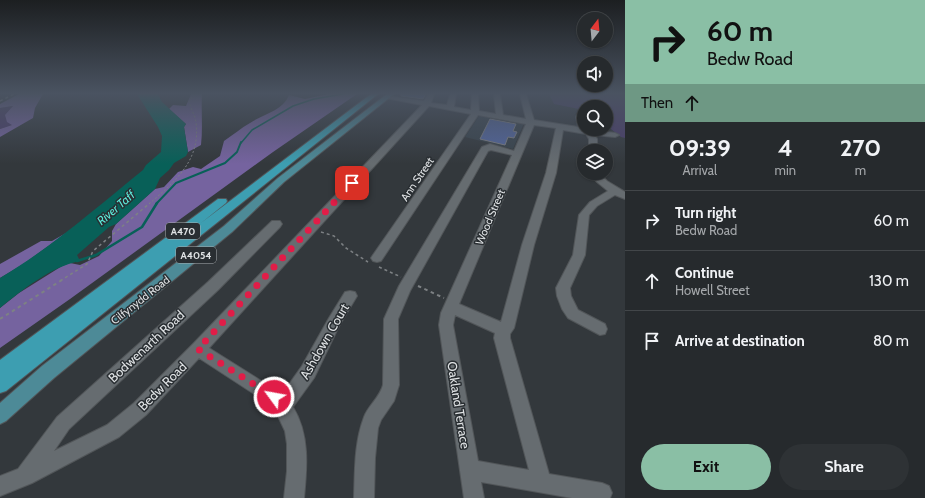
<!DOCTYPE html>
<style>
:root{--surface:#262a2d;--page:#2e3235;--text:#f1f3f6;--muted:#a4a7aa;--line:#424649;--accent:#8abfa5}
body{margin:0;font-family:Cabin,sans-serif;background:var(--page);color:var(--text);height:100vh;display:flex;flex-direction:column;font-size:15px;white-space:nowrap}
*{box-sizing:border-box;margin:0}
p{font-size:13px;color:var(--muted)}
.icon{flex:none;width:22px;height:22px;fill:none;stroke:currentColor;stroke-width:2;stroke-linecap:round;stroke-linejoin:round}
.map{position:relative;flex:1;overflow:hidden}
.drawer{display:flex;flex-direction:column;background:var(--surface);width:300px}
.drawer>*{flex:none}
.banner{background:#8abfa5;color:#111;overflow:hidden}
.needle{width:26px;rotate:16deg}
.fabs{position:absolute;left:577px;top:12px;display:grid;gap:8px}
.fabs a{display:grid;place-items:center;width:36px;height:36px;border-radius:50%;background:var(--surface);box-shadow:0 1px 3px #0004,0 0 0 1px var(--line);font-size:20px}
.pin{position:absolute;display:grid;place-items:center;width:34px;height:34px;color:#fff;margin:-17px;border-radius:8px;box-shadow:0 2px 6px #0006}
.me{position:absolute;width:44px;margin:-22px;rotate:302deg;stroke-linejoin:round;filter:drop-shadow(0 0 3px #0008)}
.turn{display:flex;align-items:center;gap:14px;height:84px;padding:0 16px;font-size:18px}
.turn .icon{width:52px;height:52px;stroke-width:2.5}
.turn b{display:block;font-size:28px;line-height:34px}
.then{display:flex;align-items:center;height:38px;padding:0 16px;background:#0003;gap:8px;font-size:15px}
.eta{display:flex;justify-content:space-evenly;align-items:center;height:68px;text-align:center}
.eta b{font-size:24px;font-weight:800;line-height:28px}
.primary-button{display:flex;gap:8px;margin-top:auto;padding:8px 16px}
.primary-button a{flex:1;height:46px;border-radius:24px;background:var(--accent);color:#111;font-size:16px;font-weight:800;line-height:46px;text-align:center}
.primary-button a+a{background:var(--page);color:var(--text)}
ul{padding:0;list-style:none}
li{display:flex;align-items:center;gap:12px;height:60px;padding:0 16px;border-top:1px solid var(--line)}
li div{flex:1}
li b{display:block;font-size:15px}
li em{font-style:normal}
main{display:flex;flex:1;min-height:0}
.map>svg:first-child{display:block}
</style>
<main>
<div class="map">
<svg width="625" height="498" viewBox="0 0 625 498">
<rect width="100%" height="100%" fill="#33383c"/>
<!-- built -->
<path fill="#38434b" d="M479 116 524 123 513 149 465 137Z"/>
<!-- green -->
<path fill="#4a3b6b" d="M549 94H625V138L621 137 606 125V107H584V110L554 104Z
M14 106 12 125 0 129V108Z"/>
<!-- forest -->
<path fill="#75639f" d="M19 94H43L35 108 33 118 0 137V129L12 125 7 122 5 115 13 106 0 108V104Z
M191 94H202C201 111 203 128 201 145L188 152 184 127 186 124 169 109 173 105 186 106Z
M328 94H357L273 152 70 299 0 348V308L19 293 62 266 70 263 80 265 99 256 112 241V231L116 224 155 189 164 187 178 172 193 167 201 169 220 156 224 141C233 135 241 128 250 123 263 114 283 111 289 95L305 99Z
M66 233 25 263 0 278V264L41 241H52Z"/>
<!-- water -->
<path fill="#086058" d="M137 94H158L162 102 186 124 184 127 188 152 186 156 174 163 169 170 160 178 155 189 116 224 109 227 77 255 80 261C52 266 22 290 0 308V278C52 247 96 208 143 170L146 165 161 152 162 136 158 127Z"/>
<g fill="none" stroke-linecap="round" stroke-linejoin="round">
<!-- stream-far2 -->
<path stroke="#086058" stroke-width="1.5" d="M241 143 252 130 293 106 314 99 343 94"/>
<!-- stream-far1 -->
<path stroke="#086058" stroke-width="2" d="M156 204 176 183 225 163 237 152 241 142"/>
<!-- stream -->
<path stroke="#086058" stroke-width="2.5" d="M77 261 96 255 142 227 157 203"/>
</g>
<!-- building -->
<path fill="#5367a0" stroke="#7f8187" d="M401 94H426L423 99 401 96Z
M490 119 516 124 513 131 517 132 514 138 508 137 505 145 480 139Z"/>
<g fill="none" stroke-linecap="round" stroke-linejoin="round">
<defs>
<path id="minor" d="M428 94H434L431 103 447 105 450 94H456L454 107 471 110 472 94H478L479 111 496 114 494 94H500L503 115 526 119 520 94H526L534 120 578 127 576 117 577 115H584V129L615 133 619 135 615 137 595 135 597 139V151H589V139L586 134 563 130 556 173 534 245 514 328 510 334V338L549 474 602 483 609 486 612 493 610 498H572L481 482 484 498H464L439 325 441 313 512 155 491 150 488 151 410 291 398 319 399 385 394 401 381 420 378 428 375 458 374 498H354C355 471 354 443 364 417 368 406 380 397 383 385L384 319 399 286 482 147 490 144 514 151 526 124 478 115 381 261 377 262 373 261 371 258 373 255 471 114 429 106 209 348 282 394 302 366 329 318 345 292 350 291 355 292 357 296 339 326 314 378 293 407C310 435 307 467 304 498H284L287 471V444L285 431 277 414 268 403 199 358 146 415 119 437 32 483 0 496V476L18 469 57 417 208 282 272 221H280L282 224 280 227 218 290 69 429 54 451 107 425 134 403 193 344 422 105 386 98V96L424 101ZM534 125 556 128 546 173 522 245 501 322 459 304ZM455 315 495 333 494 338 529 470 478 461 453 325Z
M589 173H599L607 181 625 192V199L615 195 597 206 589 215 585 255 570 288 571 296 578 310 605 324 607 329 605 334 600 335 568 318 562 309 557 296 556 288 573 255 579 215 590 202 608 191 597 182Z"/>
<path id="major" d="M387 94H394L284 182 232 232 54 378 6 421 0 424V403L42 366 224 226 278 178Z"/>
<path id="highway" d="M371 94H378L6 391 0 393V360L218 199H226L227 201 226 203 201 223Z"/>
</defs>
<!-- minor casing -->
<use href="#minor" stroke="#525659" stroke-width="2"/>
<!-- major casing -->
<use href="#major" stroke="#525659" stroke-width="2"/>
<!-- highway casing -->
<use href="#highway" stroke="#525659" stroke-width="2"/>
<!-- path-far2 -->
<path stroke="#7d8184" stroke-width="1" stroke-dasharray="2 2" stroke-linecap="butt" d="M149 204C175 181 201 161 196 122 195 116 191 109 189 102L194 94"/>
<!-- path-far1 -->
<path stroke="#7d8184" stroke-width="1.5" stroke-dasharray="3 3" stroke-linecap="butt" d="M321 232 334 236 346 248 368 262
M379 267 401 277
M60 281 87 264 93 251 150 203"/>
<!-- path -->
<path stroke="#7d8184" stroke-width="2" stroke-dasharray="3.5 3.5" stroke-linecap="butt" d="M418 286 444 298
M0 319 62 280"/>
<!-- minor -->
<use href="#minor" fill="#666c70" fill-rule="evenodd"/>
<!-- major -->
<use href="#major" fill="#4d8a97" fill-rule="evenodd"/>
<!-- highway -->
<use href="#highway" fill="#3d9eb1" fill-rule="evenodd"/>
<!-- rail -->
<path stroke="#8e9295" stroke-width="1.5" stroke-dasharray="3 3" stroke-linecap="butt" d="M0 101 14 94"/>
</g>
<!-- sky -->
<linearGradient id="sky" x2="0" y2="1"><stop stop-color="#1c1f21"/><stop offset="0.57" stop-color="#4a5361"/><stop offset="1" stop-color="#4a5361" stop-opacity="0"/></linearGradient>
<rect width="625" height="164" fill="url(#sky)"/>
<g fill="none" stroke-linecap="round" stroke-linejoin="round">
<!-- route -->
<path stroke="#e11d48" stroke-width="7" stroke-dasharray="0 12.6" d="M274 397 198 349 352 183"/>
</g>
<g text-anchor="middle" stroke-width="3" stroke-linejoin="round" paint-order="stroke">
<!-- shield labels -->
<g fill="#292e32" stroke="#a8acaf" stroke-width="1">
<rect x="166" y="223" width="34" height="16" rx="3"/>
<rect x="176" y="247" width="40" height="16" rx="3"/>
</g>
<g font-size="10" font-weight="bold" fill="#dfe2e4">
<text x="183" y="235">A470</text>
<text x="196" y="259">A4054</text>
</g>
<!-- street labels -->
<g font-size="11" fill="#dfe2e4" stroke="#292e32">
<text transform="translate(417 179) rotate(-56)" y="4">Ann Street</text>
<text transform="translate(490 217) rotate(-67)" y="4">Wood Street</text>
<text transform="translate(140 300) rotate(-38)" y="4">Cilfynydd Road</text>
</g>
<!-- water labels -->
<g font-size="12" font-style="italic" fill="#5ceada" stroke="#292e32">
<text transform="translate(116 208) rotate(-41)" y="4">River Taff</text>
</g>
<!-- near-street labels -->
<g font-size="13" fill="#dfe2e4" stroke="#292e32">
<text transform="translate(324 341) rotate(-60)" y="5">Ashdown Court</text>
<text transform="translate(146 346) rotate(-43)" y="5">Bodwenarth Road</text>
<text transform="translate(162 386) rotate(-45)" y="5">Bedw Road</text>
<text transform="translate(459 405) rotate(81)" y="5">Oakland Terrace</text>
</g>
</g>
</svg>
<div class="fabs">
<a><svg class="needle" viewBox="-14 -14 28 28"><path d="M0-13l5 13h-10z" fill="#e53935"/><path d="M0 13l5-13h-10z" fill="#a4a7aa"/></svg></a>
<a><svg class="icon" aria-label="sound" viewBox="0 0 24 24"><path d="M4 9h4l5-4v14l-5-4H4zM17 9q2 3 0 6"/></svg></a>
<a><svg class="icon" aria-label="search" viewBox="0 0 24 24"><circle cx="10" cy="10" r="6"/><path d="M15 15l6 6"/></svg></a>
<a><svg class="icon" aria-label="layers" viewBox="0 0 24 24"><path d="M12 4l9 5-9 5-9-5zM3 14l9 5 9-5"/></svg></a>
</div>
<div class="pin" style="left:352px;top:183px;background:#d93025"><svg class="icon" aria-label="arrive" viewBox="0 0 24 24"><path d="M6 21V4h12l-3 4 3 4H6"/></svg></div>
<svg class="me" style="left:274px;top:397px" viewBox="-20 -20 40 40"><circle r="17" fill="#e11d48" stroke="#fff" stroke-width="3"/><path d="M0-11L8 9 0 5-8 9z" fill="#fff"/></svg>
</div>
<section class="drawer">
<div class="banner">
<div class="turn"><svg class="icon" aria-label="right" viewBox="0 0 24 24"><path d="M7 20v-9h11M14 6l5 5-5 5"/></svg><div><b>60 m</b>Bedw Road</div></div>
<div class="then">Then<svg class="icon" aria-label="ahead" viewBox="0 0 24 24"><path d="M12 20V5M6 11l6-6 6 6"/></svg></div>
</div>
<div class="eta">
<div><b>09:39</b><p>Arrival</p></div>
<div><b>4</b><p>min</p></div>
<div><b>270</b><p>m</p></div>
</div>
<ul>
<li><svg class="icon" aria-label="right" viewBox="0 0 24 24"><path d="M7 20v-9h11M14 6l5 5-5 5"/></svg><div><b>Turn right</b><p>Bedw Road</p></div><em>60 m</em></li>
<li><svg class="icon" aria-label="ahead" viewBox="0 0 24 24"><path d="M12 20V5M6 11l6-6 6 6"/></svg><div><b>Continue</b><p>Howell Street</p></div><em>130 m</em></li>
<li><svg class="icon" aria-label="arrive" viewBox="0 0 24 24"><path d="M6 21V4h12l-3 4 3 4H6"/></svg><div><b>Arrive at destination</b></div><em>80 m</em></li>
</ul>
<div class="primary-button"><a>Exit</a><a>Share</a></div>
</section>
</main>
